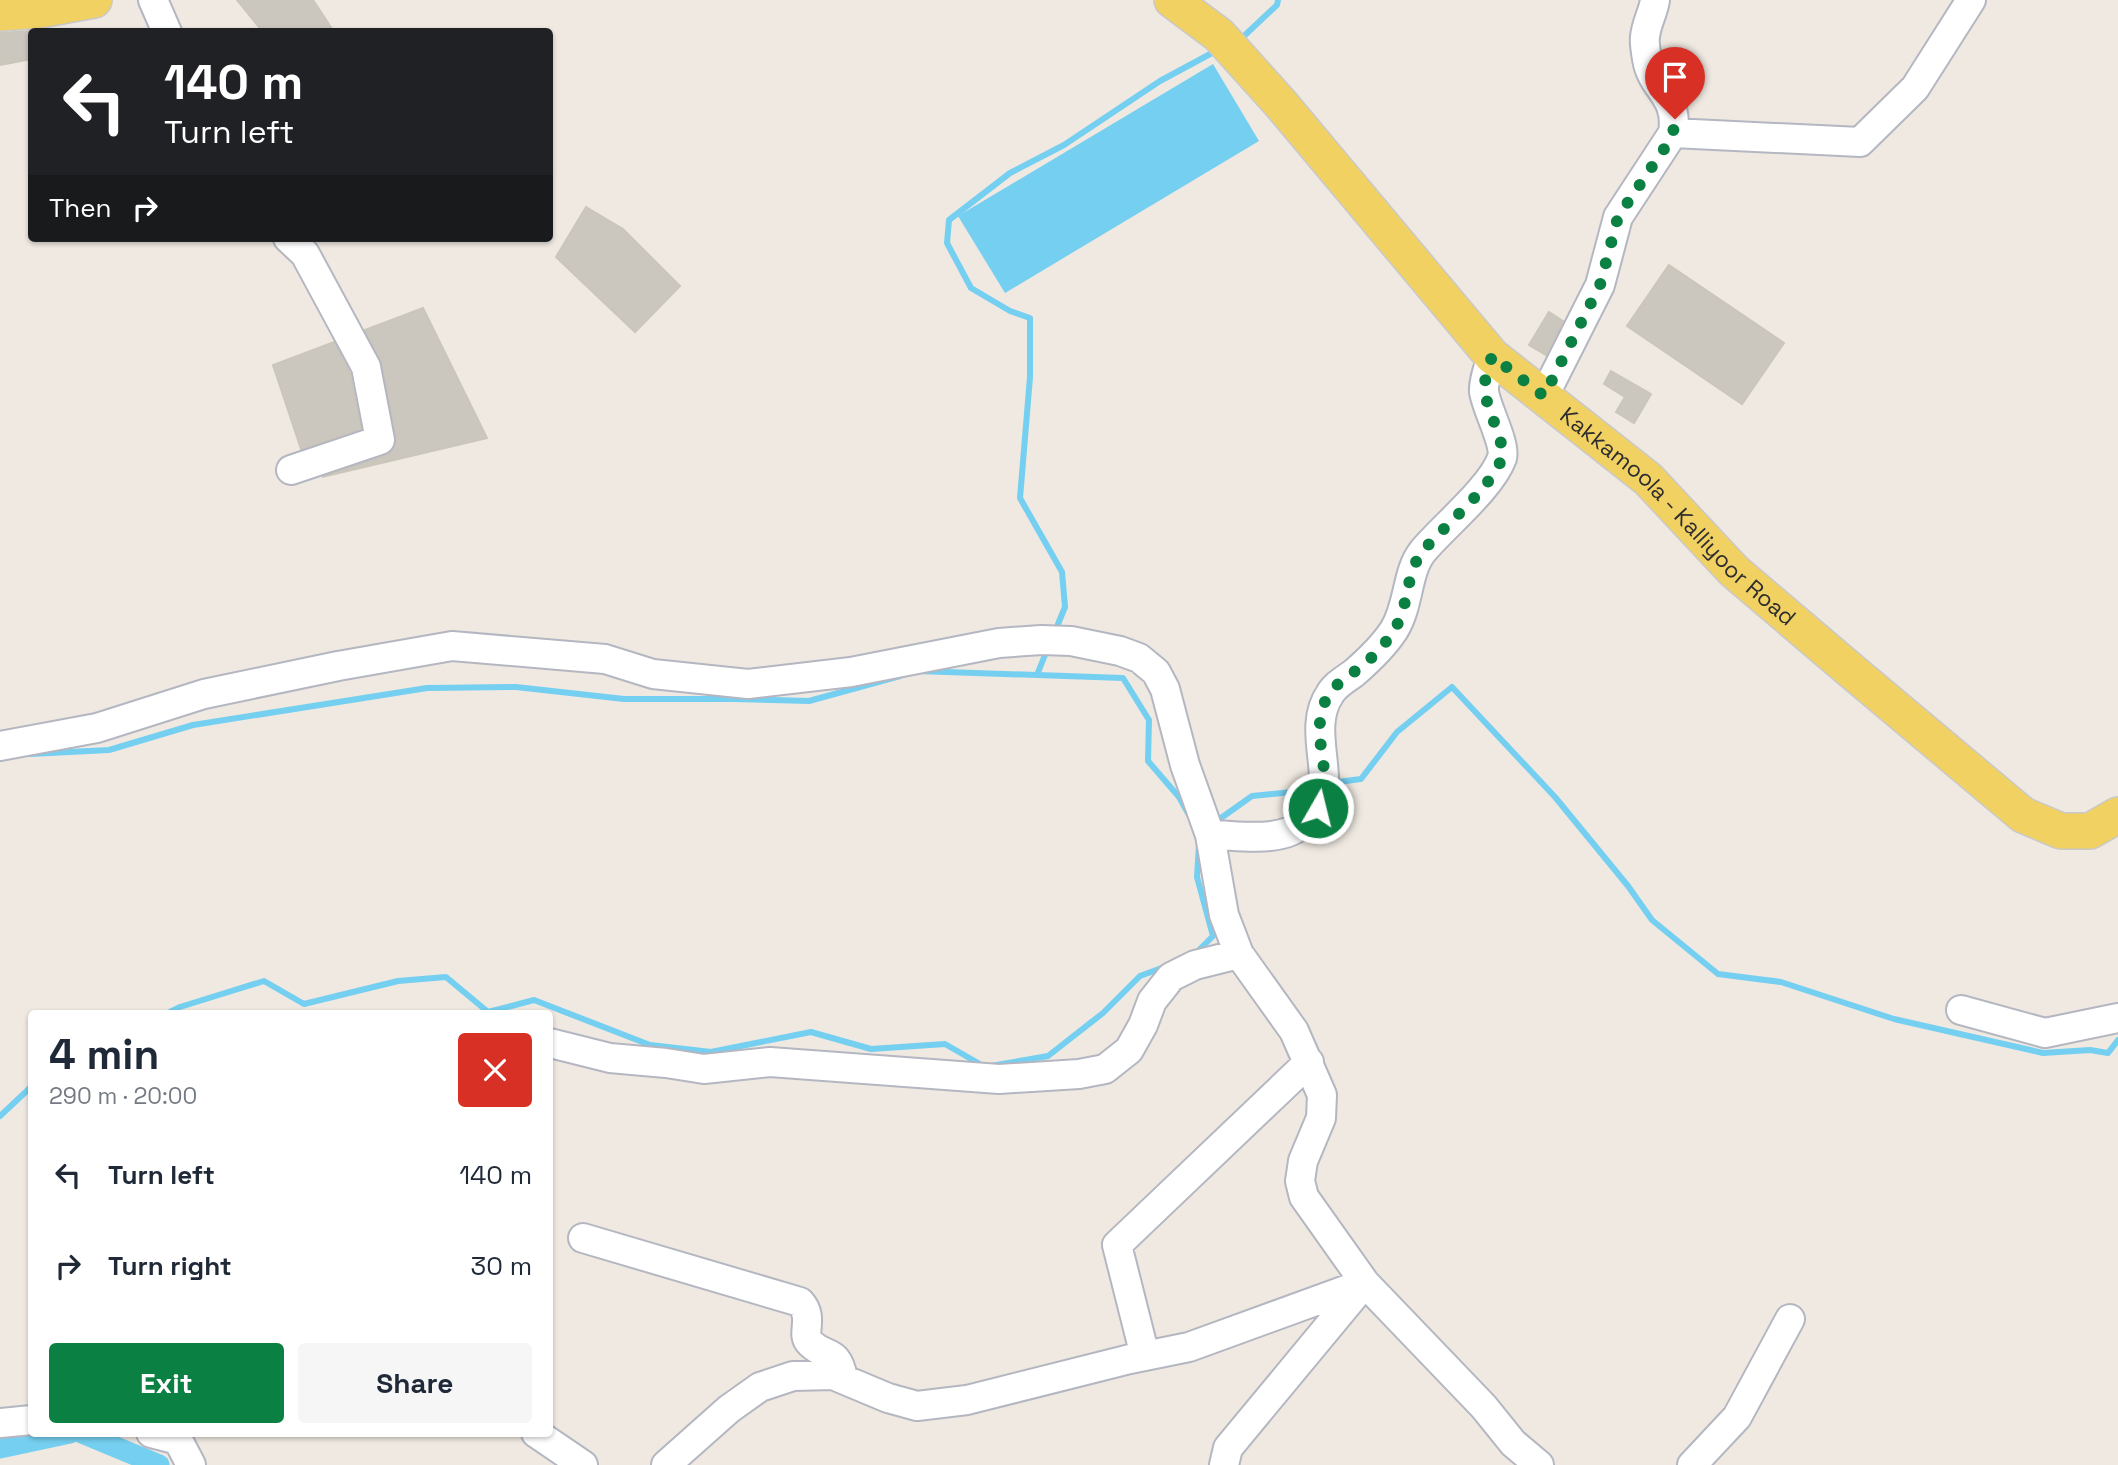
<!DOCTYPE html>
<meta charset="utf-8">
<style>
:root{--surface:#fff;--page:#f6f6f7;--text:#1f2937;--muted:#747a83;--accent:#0b8043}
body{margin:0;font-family:"Space Grotesk",sans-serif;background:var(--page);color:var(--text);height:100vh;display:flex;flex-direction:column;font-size:26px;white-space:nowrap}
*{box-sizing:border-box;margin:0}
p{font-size:23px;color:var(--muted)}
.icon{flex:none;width:38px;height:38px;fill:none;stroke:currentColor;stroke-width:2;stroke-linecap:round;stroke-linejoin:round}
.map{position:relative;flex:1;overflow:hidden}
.drawer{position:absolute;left:28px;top:1010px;width:525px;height:427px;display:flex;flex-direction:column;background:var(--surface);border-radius:7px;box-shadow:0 2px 5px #0004}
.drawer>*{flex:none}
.guide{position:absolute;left:28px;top:28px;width:525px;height:214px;border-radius:7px;box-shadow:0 2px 5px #0004;background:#202124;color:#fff;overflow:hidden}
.pin{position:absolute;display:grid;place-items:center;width:60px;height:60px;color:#fff;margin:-72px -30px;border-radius:50% 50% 50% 0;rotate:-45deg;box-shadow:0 0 7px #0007}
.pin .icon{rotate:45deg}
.me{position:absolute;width:77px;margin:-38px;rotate:8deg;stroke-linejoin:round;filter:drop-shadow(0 0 5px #0008)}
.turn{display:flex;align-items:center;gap:24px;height:147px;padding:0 21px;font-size:32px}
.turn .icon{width:91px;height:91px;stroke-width:2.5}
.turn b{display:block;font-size:49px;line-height:60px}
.then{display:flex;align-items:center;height:66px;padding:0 21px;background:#0003;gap:14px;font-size:26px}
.round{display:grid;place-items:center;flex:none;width:74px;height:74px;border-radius:7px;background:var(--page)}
.headline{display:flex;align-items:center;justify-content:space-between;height:119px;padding:0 21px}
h1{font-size:42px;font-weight:700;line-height:52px}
.button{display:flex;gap:14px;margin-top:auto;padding:14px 21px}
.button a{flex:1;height:80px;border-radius:7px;background:var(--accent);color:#fff;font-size:28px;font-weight:700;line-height:80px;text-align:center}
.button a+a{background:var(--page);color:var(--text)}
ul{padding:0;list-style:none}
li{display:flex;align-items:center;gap:21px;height:91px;padding:0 21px}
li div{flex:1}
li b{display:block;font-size:26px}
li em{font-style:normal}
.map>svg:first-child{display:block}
</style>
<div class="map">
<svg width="2118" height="1465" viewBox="0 0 2118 1465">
<rect width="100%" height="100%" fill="#efe9e1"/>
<!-- water -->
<path fill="#75cff0" d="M1213 64 1259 141 1005 293 958 216Z"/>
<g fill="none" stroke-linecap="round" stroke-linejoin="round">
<!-- stream -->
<path stroke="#75cff0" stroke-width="6" d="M1244 36 1277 5 1278 0
M1058 624 1065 607 1062 572 1020 498 1030 377V318L1010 311 971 288 947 243 949 220 1010 173 1064 145 1160 81 1212 53
M918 671 1123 678 1149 720 1148 761 1179 797 1189 815
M1037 675 1045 655
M30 754 109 750 193 725 427 688 516 687 624 699H734L809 701 900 676
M1330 783 1361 779 1397 732 1452 687 1555 797 1628 886 1652 920 1718 974 1781 982 1894 1019 2043 1053 2090 1050 2108 1053 2118 1040
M1221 818 1252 796 1292 792 1316 786
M1196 953 1213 936 1197 877 1199 844
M168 1013 180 1007 264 981 304 1004 398 981 446 977 488 1012 534 1000 650 1045 711 1052 811 1032 871 1049 945 1044 985 1067 1048 1056 1103 1013 1140 976 1167 966
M0 1116 32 1086"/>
<!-- canal -->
<path stroke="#75cff0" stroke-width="21" d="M82 1433 159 1465
M0 1448 70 1433"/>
</g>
<!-- building -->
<path fill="#cbc7bf" stroke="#cbc5ba" stroke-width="2" d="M237 0H313L334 32H263Z
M32 31V59L0 65V33Z
M586 207 623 229 680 286 635 332 556 257Z
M1669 265 1784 343 1742 404 1627 326Z
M423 308 487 438 322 477 385 456 392 451 396 437 382 364 365 330Z
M1549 312 1563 321 1546 355 1529 345Z
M334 342 350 373 361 429 301 449 273 365Z
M1611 371 1651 394 1634 423 1616 412 1625 397 1604 384Z"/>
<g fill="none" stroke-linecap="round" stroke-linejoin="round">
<defs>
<path id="minor" d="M153 0 167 32
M1673 133 1860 142 1915 88 1971 0
M288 238 305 254 366 367 380 440 291 470
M1492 356C1489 367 1483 381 1484 392 1487 410 1506 444 1502 458 1491 488 1444 526 1423 551 1406 572 1410 604 1394 630 1383 647 1369 660 1354 673 1346 679 1335 685 1330 694 1306 729 1336 777 1318 808 1315 813 1308 819 1303 823 1281 844 1238 835 1210 835L1224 915 1239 954 1294 1031 1322 1095 1321 1118 1303 1161 1300 1181 1304 1197 1365 1283 1484 1407 1513 1443 1539 1465
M1544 396 1600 285 1618 217 1673 133C1679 95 1652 90 1647 59 1646 52 1644 43 1645 37 1646 24 1653 13 1655 0
M0 746 97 728 204 694 338 666 452 646 605 659 653 674 748 684 851 672 999 643 1041 640 1071 641 1120 651 1139 658 1156 672 1165 689 1185 765 1210 835
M1961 1010 2045 1033 2118 1018
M550 1043 610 1058 666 1063 704 1069 770 1062 999 1079 1079 1074 1105 1069 1129 1050 1143 1025 1152 1001 1171 977 1195 965 1239 954
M583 1238 800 1302C815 1318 800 1334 810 1343 826 1359 837 1347 843 1378
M1145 1356 1117 1245 1309 1062
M0 1423 32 1420
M151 1433 178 1440 191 1465
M536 1433 583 1465
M666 1465 729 1409 760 1387 793 1376 833 1375 888 1398 917 1406 967 1400 1130 1359 1189 1347 1365 1283
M1224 1465 1228 1448 1363 1285
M1692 1465 1737 1417 1790 1319"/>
<g id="major">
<path id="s1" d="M1172 0 1219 35 1281 104 1492 356 1648 479 1734 571 1848 668 2023 815 2061 831H2090L2118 815"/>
<path d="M0 13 40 10 94 0"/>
</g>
</defs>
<!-- minor casing -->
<use href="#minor" stroke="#b4b7c1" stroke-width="32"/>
<!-- major casing -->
<use href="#major" stroke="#c9c9c9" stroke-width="38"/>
<!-- minor -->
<use href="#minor" stroke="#fff" stroke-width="28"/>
<!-- major -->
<use href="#major" stroke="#f2d163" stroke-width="35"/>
</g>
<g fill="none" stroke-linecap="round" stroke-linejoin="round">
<!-- route -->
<path stroke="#0b8043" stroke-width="12" stroke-dasharray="0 21.6" d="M1318 808C1321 800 1325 790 1325 782 1324 753 1311 720 1330 693 1340 679 1358 671 1370 659 1378 652 1385 643 1391 635 1411 607 1404 574 1423 551 1444 526 1491 488 1502 458 1506 445 1487 410 1485 392 1483 381 1489 367 1492 356L1544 396 1600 285 1618 217 1666 146 1673 133 1675 119"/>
</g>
<g text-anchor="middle" stroke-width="6" stroke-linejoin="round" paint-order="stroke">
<!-- street labels -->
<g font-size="23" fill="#2e2e2e" stroke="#fff">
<text dy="8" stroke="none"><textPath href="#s1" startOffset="726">Kakkamoola - Kalliyoor Road</textPath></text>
</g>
</g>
</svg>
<div class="pin" style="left:1675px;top:119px;background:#d93025"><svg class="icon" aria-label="arrive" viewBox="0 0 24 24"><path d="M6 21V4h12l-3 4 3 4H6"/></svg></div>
<svg class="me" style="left:1318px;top:808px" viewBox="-20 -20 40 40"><circle r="17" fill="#0b8043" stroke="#fff" stroke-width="3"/><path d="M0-11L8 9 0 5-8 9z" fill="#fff"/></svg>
<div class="guide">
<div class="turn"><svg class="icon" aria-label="left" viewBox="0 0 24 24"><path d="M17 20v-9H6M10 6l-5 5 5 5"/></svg><div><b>140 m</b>Turn left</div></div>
<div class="then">Then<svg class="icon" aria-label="right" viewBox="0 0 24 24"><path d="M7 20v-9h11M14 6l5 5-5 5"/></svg></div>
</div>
<section class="drawer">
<div class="headline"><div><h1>4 min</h1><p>290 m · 20:00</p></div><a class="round" style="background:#d93025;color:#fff"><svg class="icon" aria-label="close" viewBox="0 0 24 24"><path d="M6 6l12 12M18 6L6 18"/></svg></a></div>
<ul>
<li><svg class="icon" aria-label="left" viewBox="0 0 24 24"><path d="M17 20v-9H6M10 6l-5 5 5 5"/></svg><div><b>Turn left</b></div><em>140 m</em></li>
<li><svg class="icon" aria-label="right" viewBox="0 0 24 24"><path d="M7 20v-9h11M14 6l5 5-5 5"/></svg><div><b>Turn right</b></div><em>30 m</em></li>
</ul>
<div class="button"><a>Exit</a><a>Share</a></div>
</section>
</div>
